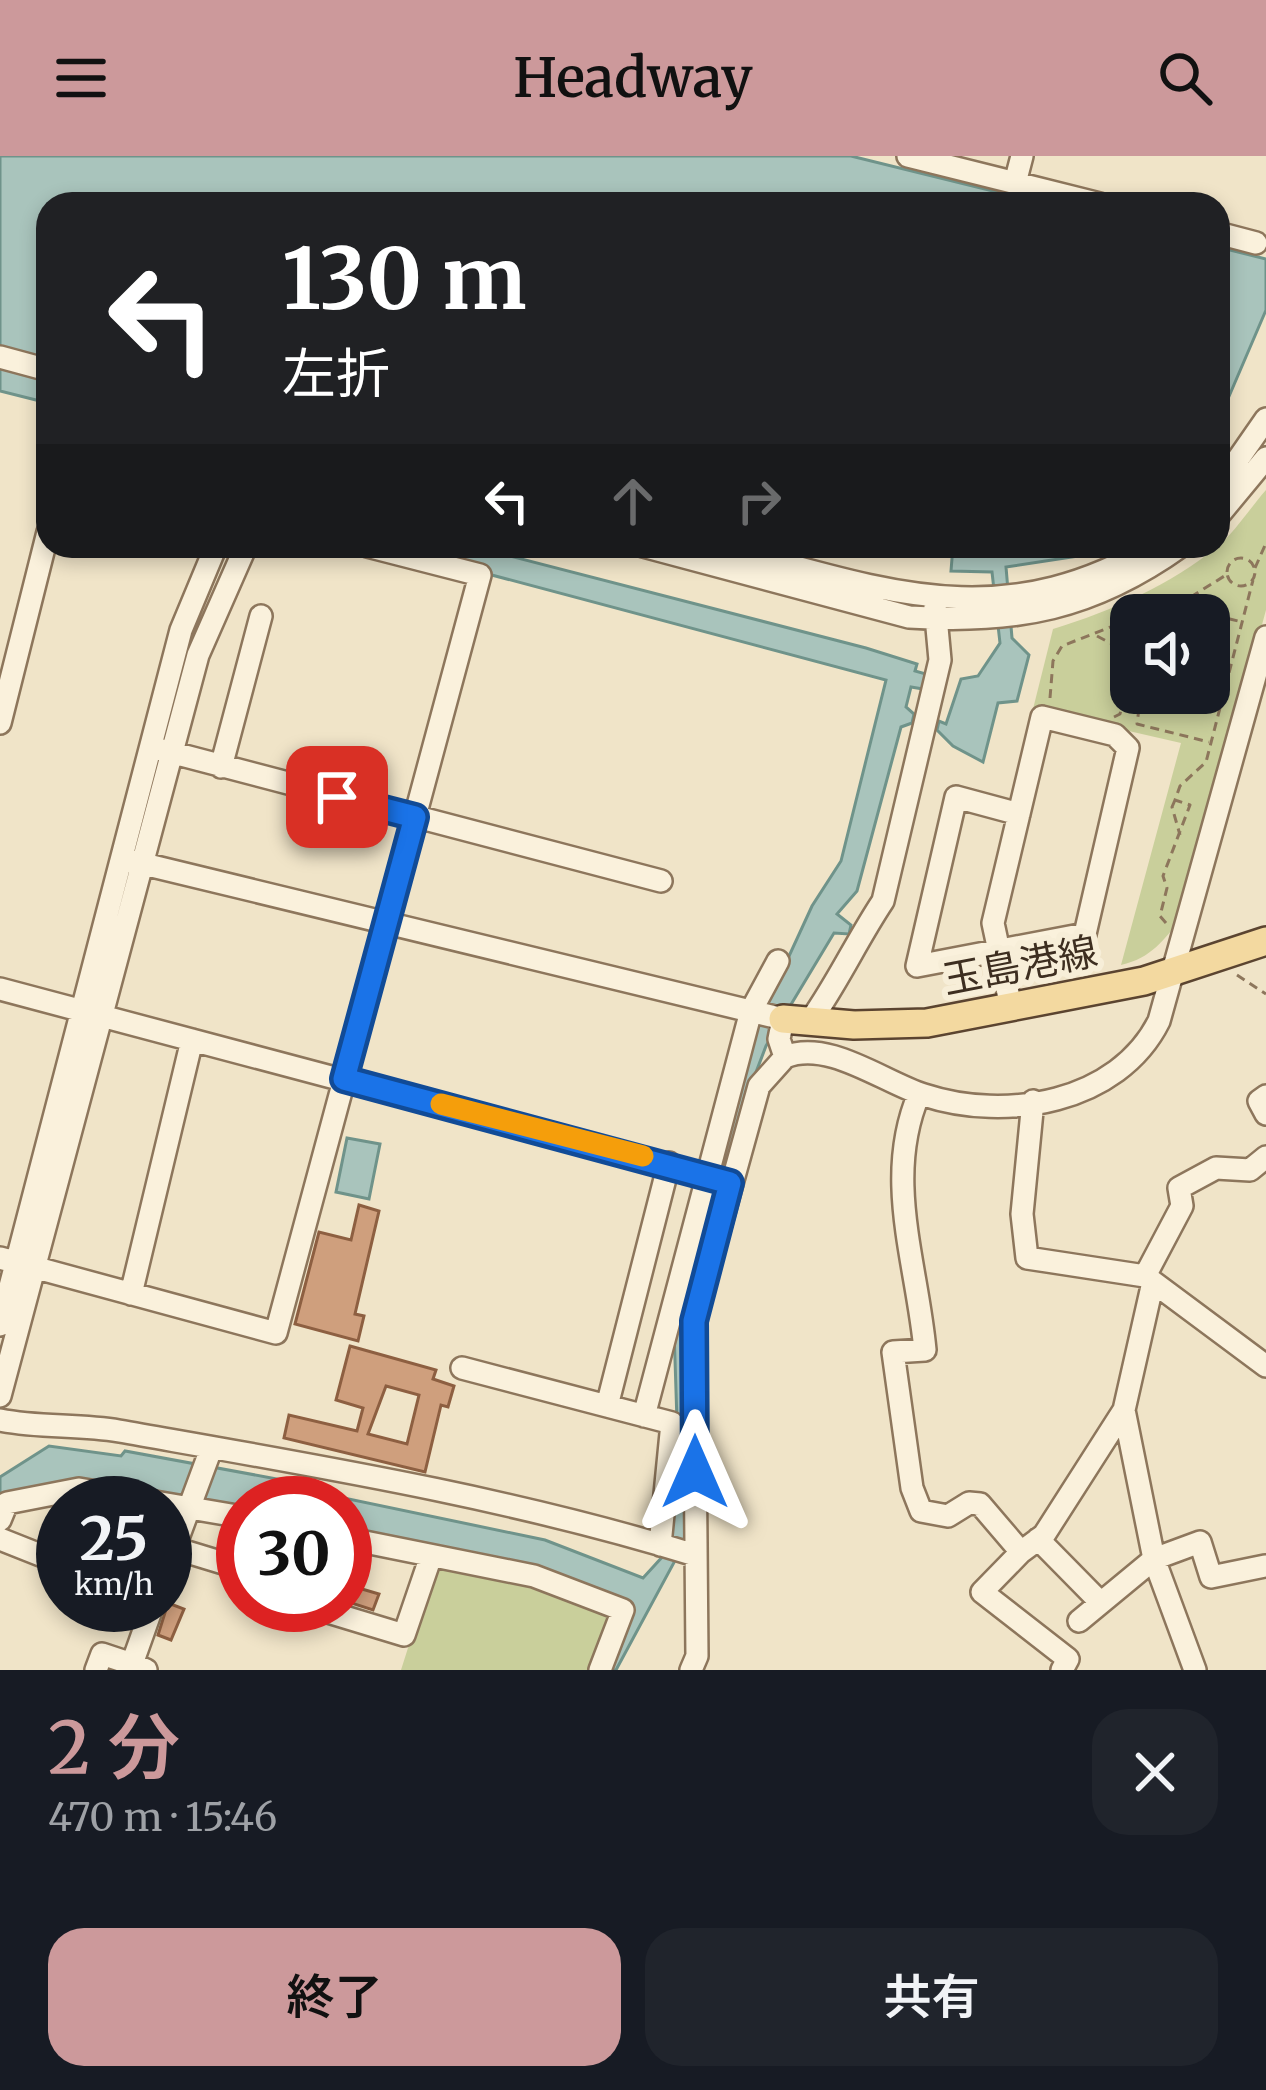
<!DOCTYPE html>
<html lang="ja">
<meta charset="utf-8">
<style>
:root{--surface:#171b24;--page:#20242c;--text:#f1f3f6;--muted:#9ea1a6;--accent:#cc999b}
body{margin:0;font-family:Merriweather,"Noto Sans JP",serif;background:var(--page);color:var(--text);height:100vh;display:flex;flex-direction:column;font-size:45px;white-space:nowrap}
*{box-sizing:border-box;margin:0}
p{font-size:39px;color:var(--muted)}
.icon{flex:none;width:66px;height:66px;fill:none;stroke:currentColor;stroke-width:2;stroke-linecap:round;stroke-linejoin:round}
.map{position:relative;height:1514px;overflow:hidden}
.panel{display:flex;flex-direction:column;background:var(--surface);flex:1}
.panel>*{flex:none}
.banner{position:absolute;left:36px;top:36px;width:1194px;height:366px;border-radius:36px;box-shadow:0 6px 18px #0003;background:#202124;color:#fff;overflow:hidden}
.fabs{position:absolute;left:1110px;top:438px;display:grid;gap:24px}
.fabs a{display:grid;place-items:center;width:120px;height:120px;border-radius:24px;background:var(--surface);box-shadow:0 6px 18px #0003;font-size:60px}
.speed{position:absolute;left:36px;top:1320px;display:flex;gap:24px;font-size:60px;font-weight:700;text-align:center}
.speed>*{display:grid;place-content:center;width:156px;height:156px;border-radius:50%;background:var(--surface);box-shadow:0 6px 18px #0003;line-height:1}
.speed small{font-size:30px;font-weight:400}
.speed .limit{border:18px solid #d22;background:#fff;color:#111}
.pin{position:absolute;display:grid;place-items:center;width:102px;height:102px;color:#fff;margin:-51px;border-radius:24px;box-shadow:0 6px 18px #0006}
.me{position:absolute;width:132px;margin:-66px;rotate:0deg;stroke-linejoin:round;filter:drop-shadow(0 0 9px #0008)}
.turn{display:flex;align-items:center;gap:42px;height:252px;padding:0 48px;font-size:54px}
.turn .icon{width:156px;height:156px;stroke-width:2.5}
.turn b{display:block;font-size:84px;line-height:102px}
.lanes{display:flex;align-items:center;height:114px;padding:0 48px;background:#0003;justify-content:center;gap:60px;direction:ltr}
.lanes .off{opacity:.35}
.round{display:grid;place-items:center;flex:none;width:126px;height:126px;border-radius:36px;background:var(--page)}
.head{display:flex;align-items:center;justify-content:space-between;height:204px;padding:0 48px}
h1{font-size:72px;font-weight:600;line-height:90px;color:var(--accent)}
.cta{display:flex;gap:24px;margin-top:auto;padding:24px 48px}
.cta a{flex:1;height:138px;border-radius:36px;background:var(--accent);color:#111;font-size:48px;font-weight:600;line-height:138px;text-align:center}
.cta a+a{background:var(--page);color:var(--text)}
header{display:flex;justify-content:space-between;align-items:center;height:156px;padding:0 48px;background:var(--accent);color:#111;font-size:54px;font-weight:600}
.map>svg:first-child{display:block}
</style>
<header><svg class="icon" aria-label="menu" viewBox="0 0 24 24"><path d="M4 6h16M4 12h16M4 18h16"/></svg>Headway<svg class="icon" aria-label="search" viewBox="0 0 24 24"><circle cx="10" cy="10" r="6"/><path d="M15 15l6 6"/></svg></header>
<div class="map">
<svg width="1266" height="1514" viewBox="0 0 1266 1514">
<rect width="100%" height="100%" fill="#f0e4c8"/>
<!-- green -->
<path fill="#c9cf9b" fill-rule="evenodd" d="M1266 334V454L1182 762C1163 784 1152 802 1121 809L1181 587 1033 553 1053 473C1112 455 1172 428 1218 390 1234 377 1251 351 1266 334ZM1131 459H1209V537H1131Z
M434 1410 532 1424 608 1453 612 1462 593 1514H401Z"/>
<!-- water -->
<path fill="#a9c4bc" stroke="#6f938a" stroke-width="3" d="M0 0H851L1045 48H48V247L0 235Z
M1218 91 1266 103V154L1218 266Z
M383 390H471L866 492 917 508 915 515 926 518 923 533 911 531 906 551 914 558 912 567 901 571 857 735 837 758 851 769 849 778 834 777 766 890 745 945 687 1173 691 1375 616 1514H606L629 1451 345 1378V1347H243V1357L176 1343 0 1344V1321L49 1290 121 1300 125 1295 288 1325 291 1331 545 1384 643 1422 664 1399 677 1266 674 1172 750 885 812 750 841 705 886 524Z
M953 390H1096L1078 400 1006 411 1012 482 1029 499 1017 545 998 547 983 606 953 590 937 574 939 565 946 568 961 523 978 520 1000 487 992 416 951 415Z
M347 982 380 988 369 1043 336 1036Z"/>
<!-- building -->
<path fill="#cf9f7d" stroke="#8d5f41" stroke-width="3" fill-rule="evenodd" d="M359 1049 379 1055 355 1158 364 1160 358 1185 295 1168 319 1076 351 1084Z
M350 1190 436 1214 433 1223 454 1230 448 1251 441 1249 425 1316 284 1282 289 1259 357 1275 363 1252 336 1244ZM386 1230 419 1239 407 1288 368 1278Z
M345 1428 379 1438 373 1454 345 1445Z
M168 1447 184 1453 171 1484 158 1479Z"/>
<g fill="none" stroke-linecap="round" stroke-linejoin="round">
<defs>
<path id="minor" d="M908 0 1100 48
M1015 27 1022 0
M1218 77 1256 87
M0 201 48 214
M1218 332 1266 263
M1218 360 1266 302
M643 390 909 461C1016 468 1093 453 1181 390
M718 390C879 432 996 482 1153 390
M0 567 48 376
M162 594 661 725
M221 611 261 460
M123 703 783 863 779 883 785 901C828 883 883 926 924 939 1006 966 1118 947 1159 865L1266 481
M0 833 730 1027
M1011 851 993 767 1042 561 1115 579 1128 592 1085 778 917 810 956 641 1019 658
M811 864C839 824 857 784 883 745L940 504 935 450
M919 938C883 1022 917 1107 925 1194L893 1196 912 1332 921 1355 948 1360 969 1347 980 1348 1021 1396 1044 1379 1124 1254
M1266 940 1259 945 1266 958
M1033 945 1022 1058 1027 1102 1145 1120 1266 1210
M0 1102 276 1177 480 419 367 390
M1145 1120 1182 1050 1179 1032 1216 1012 1250 1014 1266 1001
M1153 1126 1124 1254 1154 1403 1195 1514
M131 1138 192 884
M0 1169 181 474 216 390
M462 1212 672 1267 660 1389
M0 1240 198 499 246 390
M607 1250 669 1007
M644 1260 751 855 778 805
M0 1264C39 1272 80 1268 119 1275 311 1309 508 1341 695 1399
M0 1364 7 1347 79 1333 243 1361
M345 1382 534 1420 623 1454 600 1514
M0 1383 63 1408
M1038 1383 1100 1446
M174 1392 243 1413
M1021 1396 982 1436 1068 1503 1062 1514
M165 1417 211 1293
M305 1449 404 1479 431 1400
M1079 1465 1154 1403 1200 1386 1211 1421 1265 1410
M96 1514 102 1498 132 1508
M146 1514 132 1508 153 1449
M691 1514 697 1500 694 1165 759 930 785 901"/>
<path id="major" d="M783 863 854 869 927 867 1144 825 1266 785"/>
</defs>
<!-- minor casing -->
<use href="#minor" stroke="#8d765c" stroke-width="26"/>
<!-- major casing -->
<use href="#major" stroke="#5b4430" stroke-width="32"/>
<!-- path -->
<path stroke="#8d765c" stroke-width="3" stroke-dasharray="9 6" stroke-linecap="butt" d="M1227 416a14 14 0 1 1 28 0a14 14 0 1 1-28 0Z
M1255 412 1266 387
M1178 449 1226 419
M1141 459 1180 451 1238 465
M1097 480 1131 498
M1141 537 1137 568 1209 586
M1050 542 1053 505 1062 490 1131 463
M1114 561 1120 558 1131 508
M1175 644 1172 651 1180 679
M1166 767 1160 760 1167 732 1163 720 1190 649 1175 644 1180 630 1206 606 1253 424
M1237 819 1266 838"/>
<!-- minor -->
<use href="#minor" stroke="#faf1dc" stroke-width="21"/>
<!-- major -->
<use href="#major" stroke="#f3d9a0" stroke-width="27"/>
</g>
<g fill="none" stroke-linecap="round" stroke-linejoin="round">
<defs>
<path id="route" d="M337 641 415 661 344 923 730 1027 694 1165 695 1316"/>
</defs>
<!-- route casing -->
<use href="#route" stroke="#114b97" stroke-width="30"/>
<!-- route -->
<use href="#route" stroke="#1a73e8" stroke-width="21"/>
<!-- slow -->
<path stroke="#f59e0b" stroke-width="21" d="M441 948 643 1000"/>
</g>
<g text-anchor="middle" stroke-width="12" stroke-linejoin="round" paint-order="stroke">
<!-- street labels -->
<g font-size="39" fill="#3d2e20" stroke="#f7eed8">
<text transform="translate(1020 809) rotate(-11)" y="14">玉島港線</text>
</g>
</g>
</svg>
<div class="fabs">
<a><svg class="icon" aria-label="sound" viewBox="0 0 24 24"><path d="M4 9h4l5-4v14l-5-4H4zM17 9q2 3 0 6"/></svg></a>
</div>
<div class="speed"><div>25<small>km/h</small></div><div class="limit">30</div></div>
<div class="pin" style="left:337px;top:641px;background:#d93025"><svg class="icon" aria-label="arrive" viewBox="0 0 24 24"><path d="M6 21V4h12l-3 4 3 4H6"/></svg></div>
<svg class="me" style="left:695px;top:1316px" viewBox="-20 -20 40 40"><path d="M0-17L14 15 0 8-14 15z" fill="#1a73e8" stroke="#fff" stroke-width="4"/></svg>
<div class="banner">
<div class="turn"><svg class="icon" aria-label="left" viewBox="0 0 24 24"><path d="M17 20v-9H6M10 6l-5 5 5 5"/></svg><div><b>130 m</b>左折</div></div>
<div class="lanes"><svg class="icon" aria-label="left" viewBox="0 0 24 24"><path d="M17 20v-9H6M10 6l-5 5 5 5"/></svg><svg class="icon off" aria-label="ahead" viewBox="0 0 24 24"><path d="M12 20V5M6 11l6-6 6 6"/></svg><svg class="icon off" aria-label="right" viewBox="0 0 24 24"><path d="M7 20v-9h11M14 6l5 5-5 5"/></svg></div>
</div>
</div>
<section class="panel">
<div class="head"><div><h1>2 分</h1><p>470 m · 15:46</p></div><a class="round"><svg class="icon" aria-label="close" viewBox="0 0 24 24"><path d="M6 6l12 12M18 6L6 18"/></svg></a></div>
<div class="cta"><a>終了</a><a>共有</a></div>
</section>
